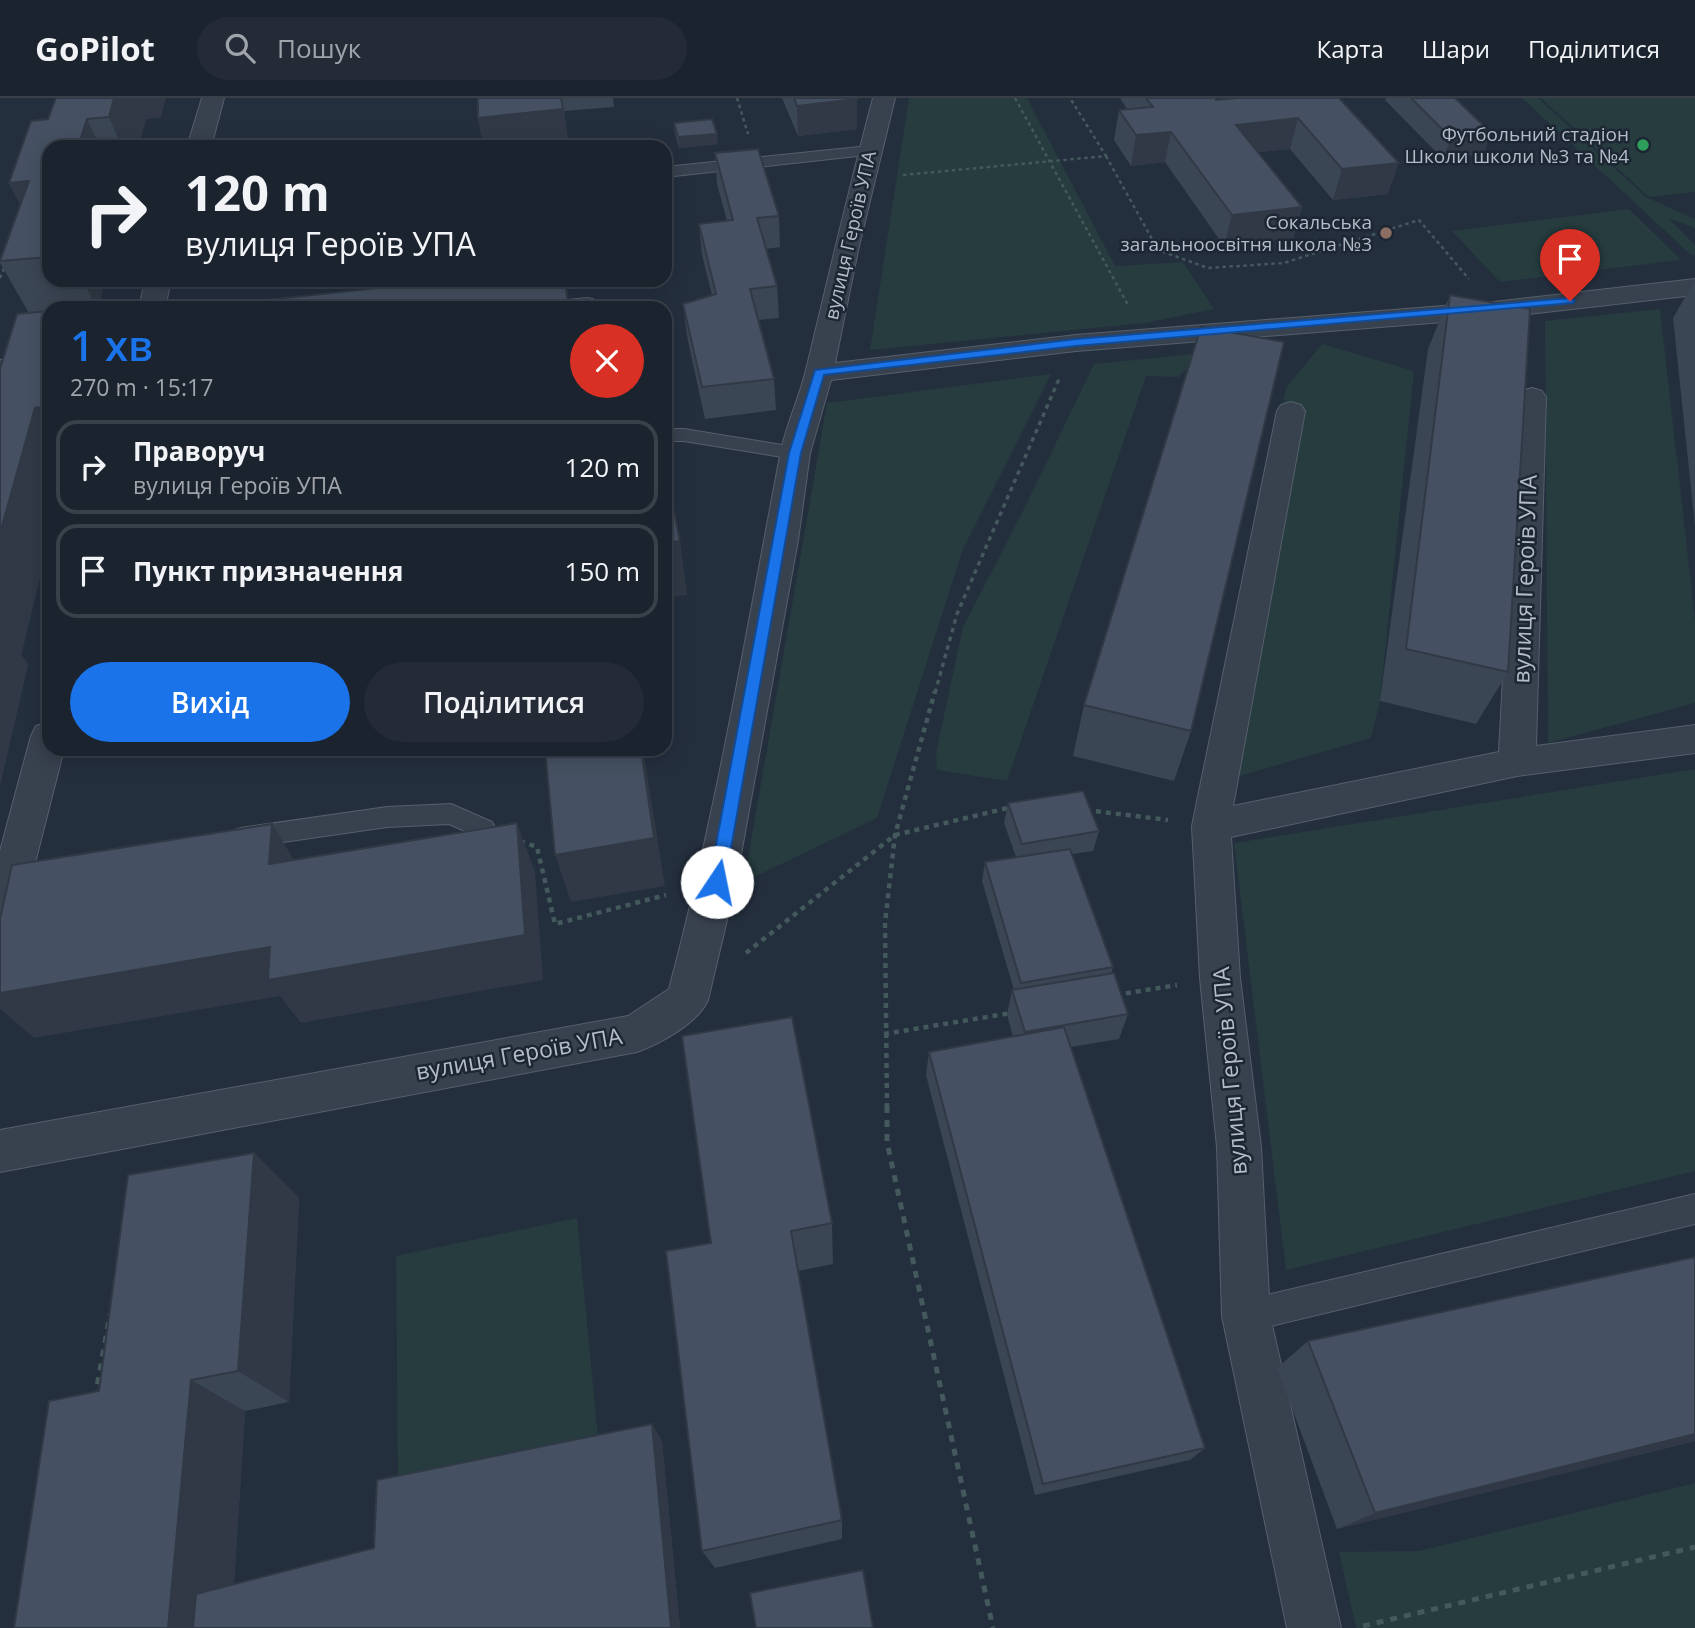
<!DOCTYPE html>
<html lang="uk">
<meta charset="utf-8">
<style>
:root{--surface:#1b232e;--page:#242b36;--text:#f1f3f6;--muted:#a0a4aa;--line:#39404a;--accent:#1a73e8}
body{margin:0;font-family:"Open Sans",sans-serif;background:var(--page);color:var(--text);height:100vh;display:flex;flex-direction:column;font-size:26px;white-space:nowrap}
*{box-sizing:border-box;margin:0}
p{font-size:23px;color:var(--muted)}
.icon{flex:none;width:38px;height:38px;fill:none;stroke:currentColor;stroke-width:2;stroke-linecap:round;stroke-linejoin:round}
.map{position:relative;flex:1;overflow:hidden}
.side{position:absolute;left:42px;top:203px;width:630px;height:455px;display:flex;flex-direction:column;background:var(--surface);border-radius:21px;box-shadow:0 4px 18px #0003,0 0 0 2px var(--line)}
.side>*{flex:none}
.hud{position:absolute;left:42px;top:42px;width:630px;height:147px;border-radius:21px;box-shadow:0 4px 18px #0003,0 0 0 2px var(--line);background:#1b232e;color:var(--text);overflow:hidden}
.pin{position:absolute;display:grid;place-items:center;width:60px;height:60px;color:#fff;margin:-72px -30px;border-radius:50% 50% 50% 0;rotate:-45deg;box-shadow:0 0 7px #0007}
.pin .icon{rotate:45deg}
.me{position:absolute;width:77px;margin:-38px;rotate:11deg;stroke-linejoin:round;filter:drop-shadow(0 0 5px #0008)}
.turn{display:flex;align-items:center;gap:24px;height:147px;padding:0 28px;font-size:32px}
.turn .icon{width:91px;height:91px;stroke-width:2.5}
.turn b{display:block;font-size:49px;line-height:60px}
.round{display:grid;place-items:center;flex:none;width:74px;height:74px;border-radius:37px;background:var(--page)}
.summary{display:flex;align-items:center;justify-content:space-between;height:119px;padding:0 28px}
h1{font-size:42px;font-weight:600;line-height:52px;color:var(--accent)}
.cta{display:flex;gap:14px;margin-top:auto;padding:14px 28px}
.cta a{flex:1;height:80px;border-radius:42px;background:var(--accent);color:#fff;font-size:28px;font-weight:600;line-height:80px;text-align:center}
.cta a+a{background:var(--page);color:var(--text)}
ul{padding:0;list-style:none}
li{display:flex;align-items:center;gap:21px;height:94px;margin:0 14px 10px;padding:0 14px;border:4px solid var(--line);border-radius:21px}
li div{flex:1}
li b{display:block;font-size:26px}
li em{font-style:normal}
header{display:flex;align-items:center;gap:42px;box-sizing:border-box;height:98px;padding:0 35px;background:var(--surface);border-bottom:2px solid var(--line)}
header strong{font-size:33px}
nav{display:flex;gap:38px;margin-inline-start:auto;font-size:24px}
.search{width:490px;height:63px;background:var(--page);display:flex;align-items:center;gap:18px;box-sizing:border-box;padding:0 24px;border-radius:38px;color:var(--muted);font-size:26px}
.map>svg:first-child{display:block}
</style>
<header>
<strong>GoPilot</strong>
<div class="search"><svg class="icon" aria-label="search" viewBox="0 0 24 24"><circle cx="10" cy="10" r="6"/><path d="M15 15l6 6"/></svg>Пошук</div>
<nav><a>Карта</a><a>Шари</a><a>Поділитися</a></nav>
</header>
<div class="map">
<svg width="1695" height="1530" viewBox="0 0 1695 1530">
<rect width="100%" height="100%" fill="#242f3e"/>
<!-- green -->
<path fill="#263c3f" d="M909 0H1027L1115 168 1183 164 1214 211 1145 225 870 252Z
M1522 0H1538L1646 99 1695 121V130L1668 120 1695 147V157H1691Z
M1541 0H1695V94L1649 99Z
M1629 111 1681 162 1500 184 1452 133Z
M1660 211 1695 522V605L1548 645 1545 223Z
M1322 246 1414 273 1380 603 1371 640 1212 686 1286 290Z
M1204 255 1178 279 1146 278 1007 683 937 672 936 655 963 529 1026 407 1094 266Z
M1051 276 963 451 877 720 744 784 827 305Z
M1695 671V1073L1286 1172 1234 745Z
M577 1120 598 1340 398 1385 396 1158Z
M1695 1385V1530H1356L1339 1454 1419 1453Z"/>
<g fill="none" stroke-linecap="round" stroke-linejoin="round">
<defs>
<path id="service" d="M869 48 875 50V56L665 79V69Z
M587 200 593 201 600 210H529L538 205Z
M49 256V268L0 274V262Z
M665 331H684L795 349 805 355 795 361 684 343H665Z
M451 706 492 724 496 731 492 738 483 741 449 726 387 729 241 750 232 747 228 740 232 733 241 730 387 709Z
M1695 1096V1126L1246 1234 1234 1230 1230 1218 1234 1206 1246 1202Z"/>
<path id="minor" d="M202 0H224L211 49H187Z
M873 0H895L859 148 835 265 1076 237 1494 204 1695 181V197L1494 220 1076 253 831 282 810 355 798 442 736 784 708 902C697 926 661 945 637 954L0 1074V1032L628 918 669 891C716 715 746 536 780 358 785 329 799 301 806 272 828 181 849 90 873 0Z
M145 182H171L165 210H139Z
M1532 290 1542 293 1546 299 1536 648 1695 627V655L1517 678 1231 739 1240 880 1261 1049 1270 1218 1341 1530H1287L1222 1218 1217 1049 1200 880 1192 728 1277 313 1281 307 1291 304 1301 307 1305 313 1233 708 1499 654 1518 299 1522 293Z
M49 624V651H64L33 773 29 819 23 831 9 836 0 833V753L31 638 36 628Z"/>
</defs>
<!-- service casing -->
<use href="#service" stroke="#565f6c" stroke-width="2"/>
<!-- minor casing -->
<use href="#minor" stroke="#565f6c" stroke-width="2"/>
<!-- path-far3 -->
<path stroke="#44595c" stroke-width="2.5" stroke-dasharray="3.5 3.5" stroke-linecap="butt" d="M737 0 748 36
M1015 0 1128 207
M1106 58 1158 152 1208 170 1284 165 1419 122 1469 181
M903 77 1106 58 1070 0
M0 180 5 168"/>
<!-- path-far2 -->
<path stroke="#44595c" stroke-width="3.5" stroke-dasharray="4.5 4.5" stroke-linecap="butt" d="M935 595 957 516 1059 281"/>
<!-- path-far1 -->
<path stroke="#44595c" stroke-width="4.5" stroke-dasharray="5 5" stroke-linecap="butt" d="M1086 712 1168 722
M520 743 537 749 555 826 666 797
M746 855 895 737 1012 709
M1116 897 1177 887
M884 936 1011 915
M887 1010 885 825 895 737 935 593"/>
<!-- path -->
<path stroke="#44595c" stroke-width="5" stroke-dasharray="7 7" stroke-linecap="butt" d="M887 1008V1044L993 1530
M95 1300 110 1216
M1363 1528 1695 1449"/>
<!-- service -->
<use href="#service" fill="#38414e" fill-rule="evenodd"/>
<!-- minor -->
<use href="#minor" fill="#38414e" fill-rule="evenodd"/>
</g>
<!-- wall -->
<path fill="#3b4654" d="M56 0 161 19 146 21 138 49H49V182H105L98 210H49V442L21 557 28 566 0 687 29 215 0 165V162L20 106 9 85 48 21Z
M478 0H613L614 9 564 13 568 42 497 49H484L478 20Z
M782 0H856L857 31 798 38Z
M1120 0H1215L1216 2 1339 0 1388 96 1333 102 1290 51 1258 54 1302 109 1293 140 1224 148 1165 64 1131 68 1114 42 1119 12 1127 11Z
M1386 0H1455L1491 35 1483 56 1443 61 1385 2Z
M674 25 718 46 679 50 675 35Z
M715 55 779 118 780 149 766 151 777 188 779 220 758 222 774 281 776 312 705 321 687 238 683 206 712 197 702 157 699 126 727 123 717 86Z
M452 182H565L571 210H228Z
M1695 182V428L1673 220Z
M1450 197 1508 574 1476 626 1380 603 1428 251Z
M1084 607 1191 633 1174 683 1073 658Z
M1008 705 1099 733 1093 753 1072 756 1113 869 1111 876 1128 916 1119 941 1071 949 1205 1350 1190 1362 1035 1397 926 977 929 954 1013 938 1007 917 1012 892H1014L982 783 985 764 1016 759 1004 725Z
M254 1055 299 1100 289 1304 245 1313 234 1486 374 1450 652 1326 662 1343 680 1530H14Z
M832 1125 833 1166 798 1173 842 1422V1441L715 1470 702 1453 711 1145Z
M1695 1159V1343L1337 1431 1277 1270 1308 1243Z"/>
<!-- shaded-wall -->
<path fill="#303945" d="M114 0H166L161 19 146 21 138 49H122L109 19Z
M562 0 568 42 497 49H484L478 20Z
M857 1V31L798 38 797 8Z
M1298 20 1290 51 1228 57 1236 27Z
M87 21 100 49H78Z
M1171 34 1165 64 1131 68 1136 37Z
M1491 35 1483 56 1443 61 1451 40Z
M717 36 718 46 679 50 678 39Z
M1399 65 1388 96 1333 102 1342 71Z
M29 83 37 138 9 85Z
M1302 109 1293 140 1224 148 1232 117Z
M82 182H105L98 210H97Z
M565 182 571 210H569Z
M49 308V442L21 557 28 566 0 687V435L35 310Z
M680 443 687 497 665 500V445Z
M665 584 672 623 665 624Z
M641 651H643L665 788 571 804 555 757Z
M517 725 535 774 543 882 301 925 280 898 34 940 0 911V895L270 849Z
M272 726 302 775 269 766Z
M254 1055 299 1100 289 1304 238 1273Z
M191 1282 245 1313 231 1530H168Z
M652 1326 662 1343 680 1530H671Z
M1695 1336V1343L1337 1431 1375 1415Z"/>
<!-- building -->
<path fill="#455162" stroke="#303945" stroke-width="2" d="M56 0H114L109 19 87 21 78 49H49V159L0 163 29 83 9 85 31 23 48 21Z
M478 0H561L563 11 478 20Z
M794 0H856L857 1 797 8Z
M1146 0H1215L1216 2 1237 0H1339L1399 65 1342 71 1298 20 1236 27 1302 109 1232 117 1171 34 1136 37 1119 12 1153 9Z
M1411 0H1455L1491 35 1451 40Z
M712 21 717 36 678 39 674 25Z
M758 51 779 118 757 120 777 188 750 191 774 281 702 289 683 206 716 196 699 126 733 122 715 55Z
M452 182H565L568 207 545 210H228V206Z
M1450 197 1530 211 1508 574 1406 551Z
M49 213V308L35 310 0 435V271L17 216Z
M1201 229 1284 244 1191 633 1084 607Z
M665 368 680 443 665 445Z
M545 651H641L654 740 555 757Z
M1083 693 1099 733 1022 746 1008 705Z
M517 725 525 837 268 882 270 849 0 895V821L12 767 272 726 269 766Z
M1070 751 1113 869 1021 885 985 764Z
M1114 875 1128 916 1025 934 1012 892Z
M792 919 832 1125 791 1133 842 1422 702 1453 666 1153 711 1145 682 938Z
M1064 929 1205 1350 1043 1386 929 954Z
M254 1055 238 1273 191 1282 168 1530H14L49 1303 99 1293 128 1077Z
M1695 1159V1336L1375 1415 1308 1243Z
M652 1326 671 1530H193L196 1496 374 1450 377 1382Z
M863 1472 873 1530H756L750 1495Z"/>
<!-- route -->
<path fill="#1a73e8" stroke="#114b97" stroke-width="2" d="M1570 200 1575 203 1573 205 1076 248 824 277 801 355 725 784 717 791 712 789 709 784 789 355 815 272 1076 241Z"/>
<!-- markers -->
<circle fill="#2e9e5b" stroke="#1d2633" stroke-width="2.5" cx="1643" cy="47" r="7"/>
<circle fill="#8d6e63" stroke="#1d2633" stroke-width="2.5" cx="1386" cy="135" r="7"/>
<g text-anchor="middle" stroke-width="5" stroke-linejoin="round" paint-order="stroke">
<!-- far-poi labels -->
<g font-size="19" fill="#b4bcc9" stroke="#1d2633" text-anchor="end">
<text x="1629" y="43">Футбольний стадіон<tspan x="1629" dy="22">Школи школи №3 та №4</tspan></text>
<text x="1372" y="131">Сокальська<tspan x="1372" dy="22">загальноосвітня школа №3</tspan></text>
</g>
<!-- far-street labels -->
<g font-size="19" fill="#b4bcc9" stroke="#1d2633">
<text transform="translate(850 137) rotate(-77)" y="7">вулиця Героїв УПА</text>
</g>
<!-- street labels -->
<g font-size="23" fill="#b4bcc9" stroke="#1d2633">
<text transform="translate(1525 481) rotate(-88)" y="8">вулиця Героїв УПА</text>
<text transform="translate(519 956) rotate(-10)" y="8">вулиця Героїв УПА</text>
<text transform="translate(1230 973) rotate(-95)" y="8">вулиця Героїв УПА</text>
</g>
</g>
</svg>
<div class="pin" style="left:1570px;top:203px;background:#d93025"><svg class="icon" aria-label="arrive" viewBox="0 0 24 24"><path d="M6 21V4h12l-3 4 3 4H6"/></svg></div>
<svg class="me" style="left:717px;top:784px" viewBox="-20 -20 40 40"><circle r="19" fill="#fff"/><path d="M0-13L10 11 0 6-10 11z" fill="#1a73e8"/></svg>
<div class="hud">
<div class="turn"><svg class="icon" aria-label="right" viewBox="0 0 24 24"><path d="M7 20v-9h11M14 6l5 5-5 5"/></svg><div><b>120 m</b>вулиця Героїв УПА</div></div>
</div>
<section class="side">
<div class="summary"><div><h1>1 хв</h1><p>270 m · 15:17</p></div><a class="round" style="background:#d93025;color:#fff"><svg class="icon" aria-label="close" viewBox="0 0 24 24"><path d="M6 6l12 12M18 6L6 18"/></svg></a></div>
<ul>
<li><svg class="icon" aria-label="right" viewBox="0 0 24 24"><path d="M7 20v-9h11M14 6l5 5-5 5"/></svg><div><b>Праворуч</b><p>вулиця Героїв УПА</p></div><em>120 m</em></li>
<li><svg class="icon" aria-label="arrive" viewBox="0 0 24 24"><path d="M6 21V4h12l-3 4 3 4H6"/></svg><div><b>Пункт призначення</b></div><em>150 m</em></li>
</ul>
<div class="cta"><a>Вихід</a><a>Поділитися</a></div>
</section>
</div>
